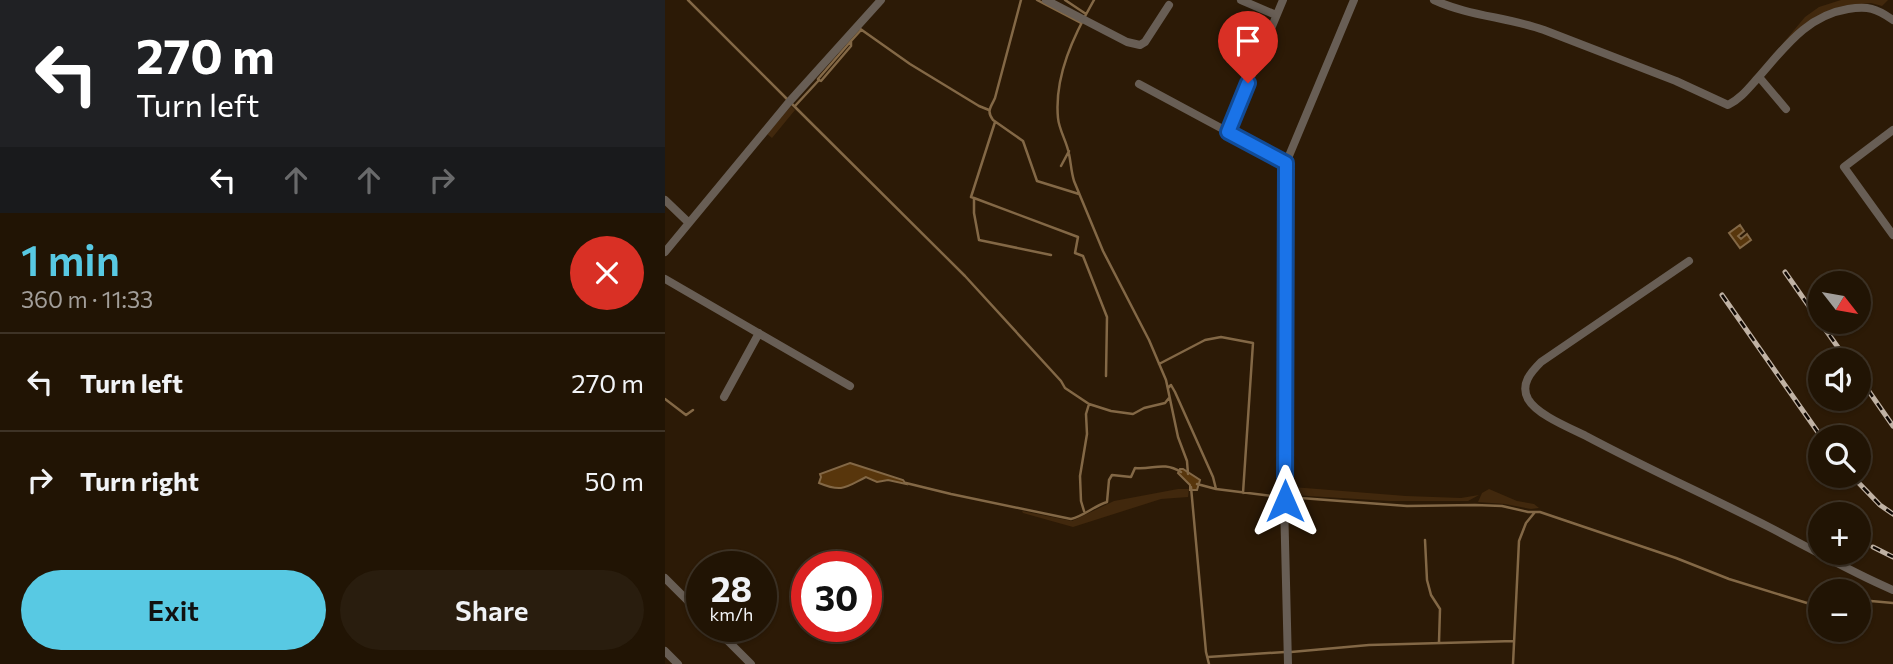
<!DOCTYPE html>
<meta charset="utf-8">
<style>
:root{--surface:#211404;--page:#291d0e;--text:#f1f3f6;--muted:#a29e9a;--line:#3e3326;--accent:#58c9e3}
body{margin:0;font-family:Commissioner,sans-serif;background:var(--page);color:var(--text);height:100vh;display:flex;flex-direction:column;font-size:26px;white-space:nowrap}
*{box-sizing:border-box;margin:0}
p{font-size:23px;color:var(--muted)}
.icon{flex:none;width:38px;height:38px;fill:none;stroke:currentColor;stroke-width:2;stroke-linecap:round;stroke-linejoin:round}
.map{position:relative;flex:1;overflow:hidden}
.panel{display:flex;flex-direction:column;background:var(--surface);width:665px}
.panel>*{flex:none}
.guide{background:#202124;color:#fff;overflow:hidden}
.needle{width:46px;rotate:121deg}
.tools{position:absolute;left:1143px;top:271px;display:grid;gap:14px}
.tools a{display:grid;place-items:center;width:63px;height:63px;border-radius:50%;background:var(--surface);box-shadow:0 2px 5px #0004,0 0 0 2px var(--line);font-size:35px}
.speed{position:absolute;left:21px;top:551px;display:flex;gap:14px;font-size:35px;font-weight:700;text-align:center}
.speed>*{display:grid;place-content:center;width:91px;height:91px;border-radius:50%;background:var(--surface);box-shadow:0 2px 5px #0004,0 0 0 2px var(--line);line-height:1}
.speed small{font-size:18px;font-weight:400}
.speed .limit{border:10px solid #d22;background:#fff;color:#111}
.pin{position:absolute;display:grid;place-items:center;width:60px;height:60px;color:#fff;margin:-72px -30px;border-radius:50% 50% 50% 0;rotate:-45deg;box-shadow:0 0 7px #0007}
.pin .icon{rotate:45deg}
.me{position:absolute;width:77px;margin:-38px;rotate:0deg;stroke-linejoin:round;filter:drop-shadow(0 0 5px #0008)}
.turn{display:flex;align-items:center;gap:24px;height:147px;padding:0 21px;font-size:32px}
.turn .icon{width:91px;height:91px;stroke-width:2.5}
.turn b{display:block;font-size:49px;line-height:60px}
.lanes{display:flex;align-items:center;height:66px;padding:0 21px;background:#0003;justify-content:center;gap:35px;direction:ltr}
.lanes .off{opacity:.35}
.round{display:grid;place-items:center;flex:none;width:74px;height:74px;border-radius:37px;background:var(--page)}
.head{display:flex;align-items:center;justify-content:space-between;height:119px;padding:0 21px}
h1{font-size:42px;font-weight:600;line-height:52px;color:var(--accent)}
.primary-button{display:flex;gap:14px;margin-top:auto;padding:14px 21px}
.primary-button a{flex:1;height:80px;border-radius:42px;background:var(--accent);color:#111;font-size:28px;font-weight:600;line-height:80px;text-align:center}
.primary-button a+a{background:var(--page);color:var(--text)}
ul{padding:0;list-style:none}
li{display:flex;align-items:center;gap:21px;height:98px;padding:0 21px;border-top:2px solid var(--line)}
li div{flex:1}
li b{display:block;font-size:26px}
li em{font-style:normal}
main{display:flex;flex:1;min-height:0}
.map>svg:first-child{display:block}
</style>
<main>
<section class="panel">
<div class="guide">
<div class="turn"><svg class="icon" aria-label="left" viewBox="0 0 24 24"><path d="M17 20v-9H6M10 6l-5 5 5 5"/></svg><div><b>270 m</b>Turn left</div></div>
<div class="lanes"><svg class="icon" aria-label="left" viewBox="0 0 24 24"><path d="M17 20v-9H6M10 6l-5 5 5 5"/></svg><svg class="icon off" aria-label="ahead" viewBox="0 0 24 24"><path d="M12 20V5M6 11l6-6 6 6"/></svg><svg class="icon off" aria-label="ahead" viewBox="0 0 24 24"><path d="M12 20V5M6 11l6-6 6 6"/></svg><svg class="icon off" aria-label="right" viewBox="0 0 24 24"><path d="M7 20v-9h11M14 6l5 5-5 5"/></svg></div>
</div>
<div class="head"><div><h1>1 min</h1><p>360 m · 11:33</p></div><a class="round" style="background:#d93025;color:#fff"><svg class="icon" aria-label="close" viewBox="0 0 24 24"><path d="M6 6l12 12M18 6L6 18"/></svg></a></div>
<ul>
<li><svg class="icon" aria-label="left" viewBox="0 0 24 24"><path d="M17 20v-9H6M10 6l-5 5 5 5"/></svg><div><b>Turn left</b></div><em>270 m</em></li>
<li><svg class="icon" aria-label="right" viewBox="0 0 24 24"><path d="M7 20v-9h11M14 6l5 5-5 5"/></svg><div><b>Turn right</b></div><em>50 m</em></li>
</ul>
<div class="primary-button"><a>Exit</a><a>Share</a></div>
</section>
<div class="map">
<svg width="1228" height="664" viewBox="0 0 1228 664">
<rect width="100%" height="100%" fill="#2c1a06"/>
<!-- green -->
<path fill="#41280d" d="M1176 0H1223L1217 6 1206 3 1178 6 1165 10 1146 20 1077 92 1140 17 1154 7Z
M126 106 130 110 107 138 102 134Z
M627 487 741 496 796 498 814 495 803 501H725L627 495Z
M513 489H524L523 497 496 499 408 527 358 513 357 511 407 521 449 501Z
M824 489 852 501 869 504 874 508 866 509 840 504 813 502 817 493Z"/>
<!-- water -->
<path fill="#58360c" stroke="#836846" stroke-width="2" d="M1075 225 1079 231 1073 236 1076 239 1082 234 1086 240 1075 248 1064 233Z
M185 463 238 480 241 484 223 480 212 482 201 477C181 487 178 493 154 483L156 477 155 474Z
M515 469H518L535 480 532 490H525V485L513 473Z"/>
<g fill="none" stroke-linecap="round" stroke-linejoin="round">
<!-- stream -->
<path stroke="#836846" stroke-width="2.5" d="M23 0 122 99
M356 0 330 98C326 107 321 111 328 120L358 141 372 181 414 194
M372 0 416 23
M400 0 421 14
M429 0C409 35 389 76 393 118 394 130 402 142 404 154 406 163 406 171 409 181L438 251 484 340 501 380 513 437 522 461 523 474
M194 28 245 64 314 106 324 110
M154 80 153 79 186 41
M127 104 300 276 396 381 400 388 424 404 421 414 422 434 415 476 416 501 419 511
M130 106 154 80 156 81 186 46V41L196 30
M330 122 306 197 309 198V213L314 240 386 255
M396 166 404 151
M309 198 413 237 410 253 418 256 442 317 441 376
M494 364 540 340 556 337 588 343 578 493
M503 388 506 385 510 392 548 477 551 489
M0 399 21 415 28 410
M424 404 446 411 468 414 479 408 500 403 504 398
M241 483 286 494 406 519C419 516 429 506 442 502L444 480 447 475 466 477 470 468C488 470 498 461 516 472
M532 484 551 489 616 497
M526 487 541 652 544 664
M622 497 742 506 810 505 837 506 863 512H875L1011 558 1064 579 1155 607
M760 540 762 580 766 595 775 609 774 642
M1194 609 1206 601 1228 603
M626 652 704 645 849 641
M543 657 620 652
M848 664 854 541 861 523 870 512"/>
<!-- minor -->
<path stroke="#685e55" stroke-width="8" d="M381 0 462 42 475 45 480 42 504 5
M576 0 611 15
M769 0C804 16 842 17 879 30L1011 81 1063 105C1075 99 1083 89 1091 80 1118 50 1140 16 1183 9 1203 6 1211 8 1228 20
M1094 77 1121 109
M474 84 621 163 689 0
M1228 130 1179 167 1228 235
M563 132 618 0
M621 163 619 501 623 664
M0 200 24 223
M0 252 124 102 216 0
M1024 261 876 362C866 372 855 384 863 399 872 415 905 428 921 436 981 468 1043 496 1104 527 1145 548 1185 572 1228 590
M0 279 185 386
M59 397 94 333
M0 578 37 615
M48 626 86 664
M0 651 13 664"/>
<defs>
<path id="rail" d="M1120 272 1155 322
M1057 295 1157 438
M1155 322 1182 360
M1194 377 1228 426
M1187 476 1215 505 1228 514
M1208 547 1228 557"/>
</defs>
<!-- rail casing -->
<use href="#rail" stroke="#c0b2a4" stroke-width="5"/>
<!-- rail -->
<use href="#rail" stroke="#0e0702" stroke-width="2.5" stroke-dasharray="8" stroke-linecap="butt"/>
</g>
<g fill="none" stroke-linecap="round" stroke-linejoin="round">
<defs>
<path id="route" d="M583 83 563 132 621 163 620 501"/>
</defs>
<!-- route casing -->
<use href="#route" stroke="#114b97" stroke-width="18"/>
<!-- route -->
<use href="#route" stroke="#1a73e8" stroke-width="12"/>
</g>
</svg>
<div class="tools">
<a><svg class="needle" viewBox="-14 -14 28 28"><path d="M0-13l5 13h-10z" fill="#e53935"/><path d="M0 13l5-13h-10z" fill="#a29e9a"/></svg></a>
<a><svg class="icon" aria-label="sound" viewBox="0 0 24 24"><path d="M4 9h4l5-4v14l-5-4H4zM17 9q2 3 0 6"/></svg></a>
<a><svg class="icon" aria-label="search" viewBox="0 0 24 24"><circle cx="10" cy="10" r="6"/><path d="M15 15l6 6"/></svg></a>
<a>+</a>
<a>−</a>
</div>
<div class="speed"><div>28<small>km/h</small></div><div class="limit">30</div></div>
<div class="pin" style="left:583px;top:83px;background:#d93025"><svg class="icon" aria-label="arrive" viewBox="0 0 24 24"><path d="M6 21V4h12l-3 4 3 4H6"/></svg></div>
<svg class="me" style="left:620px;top:501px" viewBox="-20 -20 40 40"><path d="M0-17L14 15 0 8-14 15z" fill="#1a73e8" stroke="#fff" stroke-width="4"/></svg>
</div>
</main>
